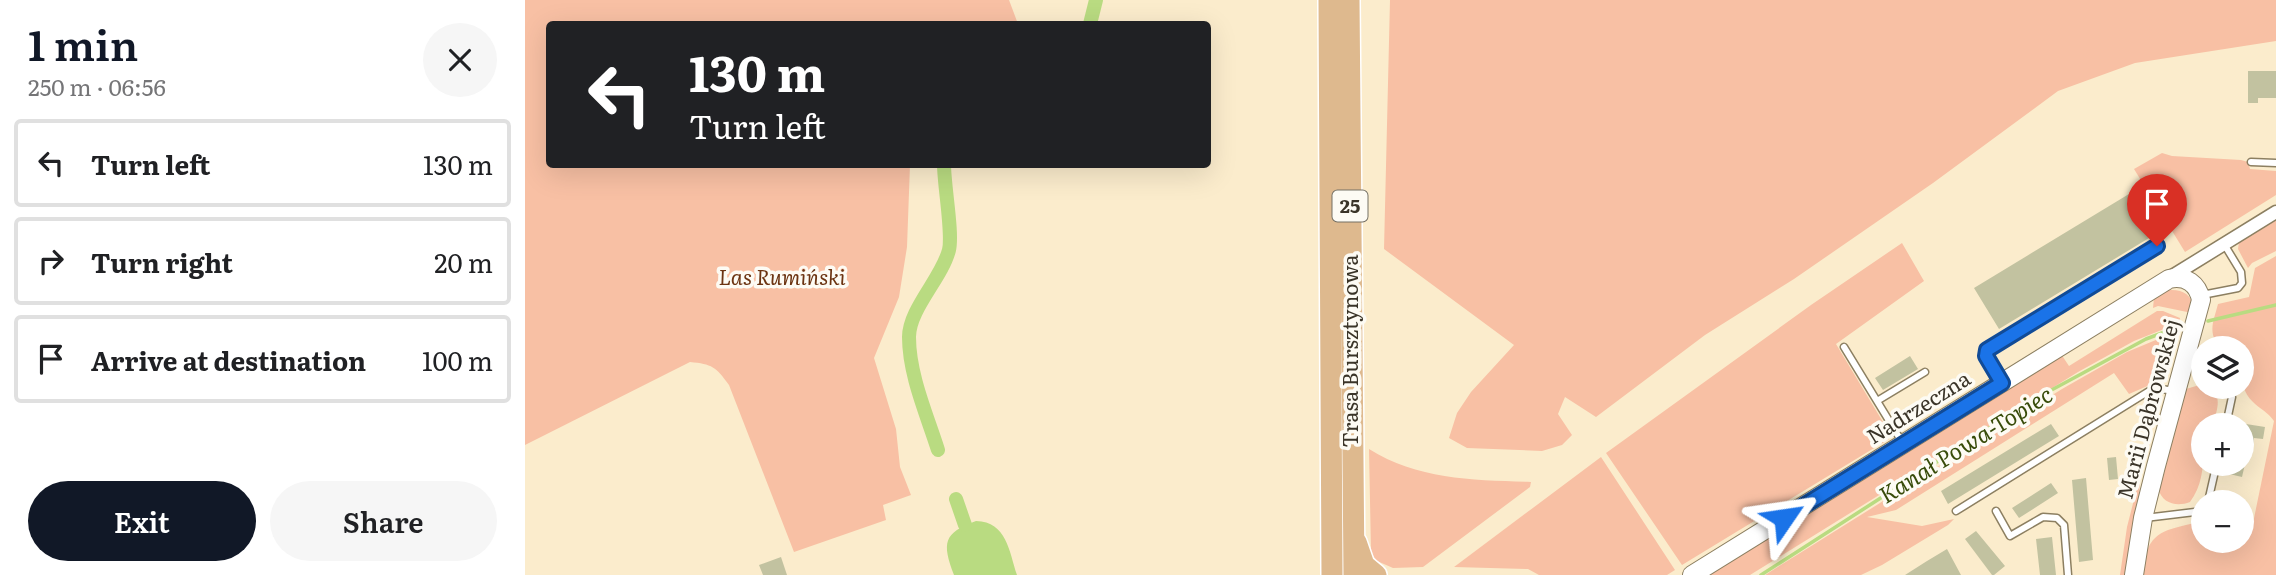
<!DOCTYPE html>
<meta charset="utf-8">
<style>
:root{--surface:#fff;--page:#f6f6f6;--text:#202124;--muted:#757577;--line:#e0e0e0;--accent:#111827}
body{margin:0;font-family:Literata,serif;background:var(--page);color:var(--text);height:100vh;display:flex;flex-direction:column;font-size:26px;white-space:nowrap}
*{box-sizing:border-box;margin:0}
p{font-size:23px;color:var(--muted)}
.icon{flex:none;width:38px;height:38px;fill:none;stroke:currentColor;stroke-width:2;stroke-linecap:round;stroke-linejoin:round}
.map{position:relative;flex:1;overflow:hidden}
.panel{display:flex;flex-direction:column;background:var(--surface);width:525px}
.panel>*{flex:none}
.hud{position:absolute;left:21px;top:21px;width:665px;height:147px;border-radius:7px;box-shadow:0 7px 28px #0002;background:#202124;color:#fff;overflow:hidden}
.buttons{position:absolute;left:1666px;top:336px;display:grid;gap:14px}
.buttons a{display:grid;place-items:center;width:63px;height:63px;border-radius:50%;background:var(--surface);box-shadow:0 7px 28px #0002;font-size:35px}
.pin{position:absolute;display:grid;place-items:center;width:60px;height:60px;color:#fff;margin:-72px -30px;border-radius:50% 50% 50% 0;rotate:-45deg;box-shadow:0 0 7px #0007}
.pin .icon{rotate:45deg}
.me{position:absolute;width:77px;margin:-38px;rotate:58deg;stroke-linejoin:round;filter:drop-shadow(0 0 5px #0008)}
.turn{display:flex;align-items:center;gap:24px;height:147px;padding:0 28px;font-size:32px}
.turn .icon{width:91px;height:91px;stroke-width:2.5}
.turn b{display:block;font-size:49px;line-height:60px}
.round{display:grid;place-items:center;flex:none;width:74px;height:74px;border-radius:37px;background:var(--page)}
.head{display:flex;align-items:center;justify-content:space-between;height:119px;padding:0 28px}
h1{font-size:42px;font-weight:600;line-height:52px;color:var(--accent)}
.primary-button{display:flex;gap:14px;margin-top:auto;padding:14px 28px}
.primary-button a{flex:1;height:80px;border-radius:42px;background:var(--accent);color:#fff;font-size:28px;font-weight:600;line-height:80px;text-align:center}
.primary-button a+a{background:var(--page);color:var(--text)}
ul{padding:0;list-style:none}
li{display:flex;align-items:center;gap:21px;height:88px;margin:0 14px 10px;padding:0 14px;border:4px solid var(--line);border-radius:7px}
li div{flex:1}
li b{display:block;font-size:26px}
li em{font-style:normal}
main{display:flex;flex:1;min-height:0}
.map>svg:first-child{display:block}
</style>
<main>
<section class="panel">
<div class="head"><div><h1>1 min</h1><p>250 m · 06:56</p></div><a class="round"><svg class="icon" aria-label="close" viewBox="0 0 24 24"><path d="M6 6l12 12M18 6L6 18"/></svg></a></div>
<ul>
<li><svg class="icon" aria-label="left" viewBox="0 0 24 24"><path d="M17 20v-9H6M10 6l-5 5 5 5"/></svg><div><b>Turn left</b></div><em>130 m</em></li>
<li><svg class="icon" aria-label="right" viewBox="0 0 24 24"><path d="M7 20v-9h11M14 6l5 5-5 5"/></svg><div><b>Turn right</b></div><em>20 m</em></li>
<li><svg class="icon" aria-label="arrive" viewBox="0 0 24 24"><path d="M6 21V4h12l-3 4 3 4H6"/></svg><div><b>Arrive at destination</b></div><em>100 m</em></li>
</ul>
<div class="primary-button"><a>Exit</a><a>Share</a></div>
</section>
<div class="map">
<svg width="1751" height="575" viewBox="0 0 1751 575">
<rect width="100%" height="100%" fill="#fbeccc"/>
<!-- green -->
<path fill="#f8c0a4" d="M0 0H484L493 24H24V164L385 165 382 247 374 297 349 358 371 429 375 467 386 495 358 505 361 520 269 552 204 385C191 367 187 364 165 362L0 445Z
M865 0H1751V41L1610 63 1533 91 1408 183 1269 279 1180 335 1071 417 1040 397 1033 414 1047 435 1037 445 1017 451 942 448 924 438 932 413 946 392 989 345 859 249Z
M1637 153 1647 156 1716 160 1723 162 1725 169 1751 171V195L1660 252 1609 169Z
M1751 220V251L1727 263 1723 268 1713 249 1714 242Z
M1377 243 1399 281 1311 344 1364 432V439L1157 565 1081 453 1286 305Z
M1751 256V575H1617C1622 529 1638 531 1678 521V541H1717V525L1727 528 1749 421C1743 412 1735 409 1728 402 1713 388 1717 367 1717 348H1694C1683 331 1688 323 1693 304L1724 297 1730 268Z
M1644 290C1659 289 1670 296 1667 313L1633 306 1628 308 1629 298Z
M1632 311H1638L1655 318 1654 323 1609 341 1553 372 1225 575H1184L1536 354 1544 366Z
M1650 332 1642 354 1635 383 1627 384 1604 394 1589 373 1371 510 1342 517 1397 526 1429 519 1423 525 1357 565 1336 575H1240L1537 389 1602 352Z
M1678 384V387C1700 390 1692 410 1688 425H1678C1678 452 1682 479 1665 502 1652 507 1637 504 1633 488L1655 397 1661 389Z
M844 449C893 480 949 480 1006 482L1005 487 898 567 868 568 852 561 846 553Z
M1076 457 1150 570 1142 575H1014L1003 569 929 567Z
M1615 476 1614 500 1601 575H1595L1602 527Z"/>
<!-- water -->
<path fill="#b9db81" d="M451 521C482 522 484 551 492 575H429C417 543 418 533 451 521Z"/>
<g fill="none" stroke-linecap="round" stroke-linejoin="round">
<!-- stream -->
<path stroke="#b9db81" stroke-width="3.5" d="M1683 321 1751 305
M1236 575 1508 400 1621 339 1653 327"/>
<!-- canal -->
<path stroke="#b9db81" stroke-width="14" d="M565 24 571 0
M413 450C402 415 384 375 384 337 384 309 417 278 424 250 428 233 419 186 419 164
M431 499 440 525"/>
</g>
<!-- building -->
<path fill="#c2c2a0" d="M1723 71H1751V98H1733V103H1723Z
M1604 194 1629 235 1474 329 1449 288Z
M1385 356 1393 369 1358 390 1350 378Z
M1526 424 1534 436 1423 504 1416 491Z
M1721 424 1740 427 1738 439 1729 438 1727 455 1717 454Z
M1591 457 1593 479 1584 480 1582 458Z
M1679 464H1720L1717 477 1696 472 1694 467 1691 465 1684 470 1678 469Z
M1561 478 1568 560 1554 562 1547 480Z
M1526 483 1533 493 1494 518 1487 508Z
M1451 531 1480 566 1469 575H1467L1440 539Z
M1527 537 1531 575H1515L1511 539Z
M1422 549 1436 575H1380L1402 561Z
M256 557 262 575H238L234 565Z"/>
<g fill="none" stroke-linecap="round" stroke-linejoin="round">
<defs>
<path id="lane" d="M1726 162 1751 163
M1677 295 1713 288 1717 283 1716 272 1699 244
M1319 347 1377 442
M1660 361 1678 366
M1476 381 1461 356 1462 350 1632 246
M1698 387 1707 397 1701 425
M1352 401 1400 372
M1683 502 1690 471
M1431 511 1629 388 1650 391
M1471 511 1485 536 1518 517 1532 518 1539 525 1543 575
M1620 518 1678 511"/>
<path id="street" d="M1644 278 1751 212"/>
<path id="secondary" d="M1167 575 1644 279C1661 275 1673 284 1676 300L1631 466 1618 518 1609 575"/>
<path id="primary" d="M804 0 807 575
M824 0 829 575
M831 542 839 565 851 575"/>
</defs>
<!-- lane casing -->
<use href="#lane" stroke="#8c7f61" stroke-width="9"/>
<!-- street casing -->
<use href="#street" stroke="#8c7f61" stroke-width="15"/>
<!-- secondary casing -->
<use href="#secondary" stroke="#8c7f61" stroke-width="20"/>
<!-- primary casing -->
<use href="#primary" stroke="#fff" stroke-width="24"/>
<!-- lane -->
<use href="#lane" stroke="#fff" stroke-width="6"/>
<!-- street -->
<use href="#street" stroke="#fff" stroke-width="12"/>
<!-- secondary -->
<use href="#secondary" stroke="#fff" stroke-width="18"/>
<!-- primary -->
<use href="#primary" stroke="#deb98e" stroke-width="21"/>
</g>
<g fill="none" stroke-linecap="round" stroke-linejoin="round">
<defs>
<path id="route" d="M1259 518 1477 383 1461 356 1462 350 1632 246"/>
</defs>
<!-- route casing -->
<use href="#route" stroke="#114b97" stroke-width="18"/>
<!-- route -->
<use href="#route" stroke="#1a73e8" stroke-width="12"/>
</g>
<g text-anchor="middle" stroke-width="7" stroke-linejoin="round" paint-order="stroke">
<!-- shield labels -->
<rect fill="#fdfbf4" stroke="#747065" stroke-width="2" x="807.5" y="190.5" width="35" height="31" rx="5"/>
<g font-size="19" font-weight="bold" fill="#3a3428">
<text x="825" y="213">25</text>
</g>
<!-- park labels -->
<g font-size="21" font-style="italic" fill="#6c3412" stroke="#fdfbf4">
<text x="257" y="285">Las Rumiński</text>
</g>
<!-- street labels -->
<g font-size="21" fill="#3a3428" stroke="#fdfbf4">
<text transform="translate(826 351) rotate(-90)" y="7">Trasa Bursztynowa</text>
<text transform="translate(1394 408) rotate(-32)" y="7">Nadrzeczna</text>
<text transform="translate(1624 409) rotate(-75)" y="7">Marii Dąbrowskiej</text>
</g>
<!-- water labels -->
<g font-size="23" font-style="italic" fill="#384c0a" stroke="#fdfbf4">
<text transform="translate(1441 445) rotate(-32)" y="8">Kanał Powa-Topiec</text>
</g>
</g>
</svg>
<div class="buttons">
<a><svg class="icon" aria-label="layers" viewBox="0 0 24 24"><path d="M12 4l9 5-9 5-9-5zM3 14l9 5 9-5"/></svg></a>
<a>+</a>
<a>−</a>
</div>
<div class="pin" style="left:1632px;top:246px;background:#d93025"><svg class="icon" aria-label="arrive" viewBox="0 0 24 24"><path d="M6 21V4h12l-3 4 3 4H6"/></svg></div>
<svg class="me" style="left:1259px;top:518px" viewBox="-20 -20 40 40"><path d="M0-17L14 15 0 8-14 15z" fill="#1a73e8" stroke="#fff" stroke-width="4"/></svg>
<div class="hud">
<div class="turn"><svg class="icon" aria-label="left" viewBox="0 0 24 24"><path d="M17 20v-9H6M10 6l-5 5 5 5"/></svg><div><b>130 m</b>Turn left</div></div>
</div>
</div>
</main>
